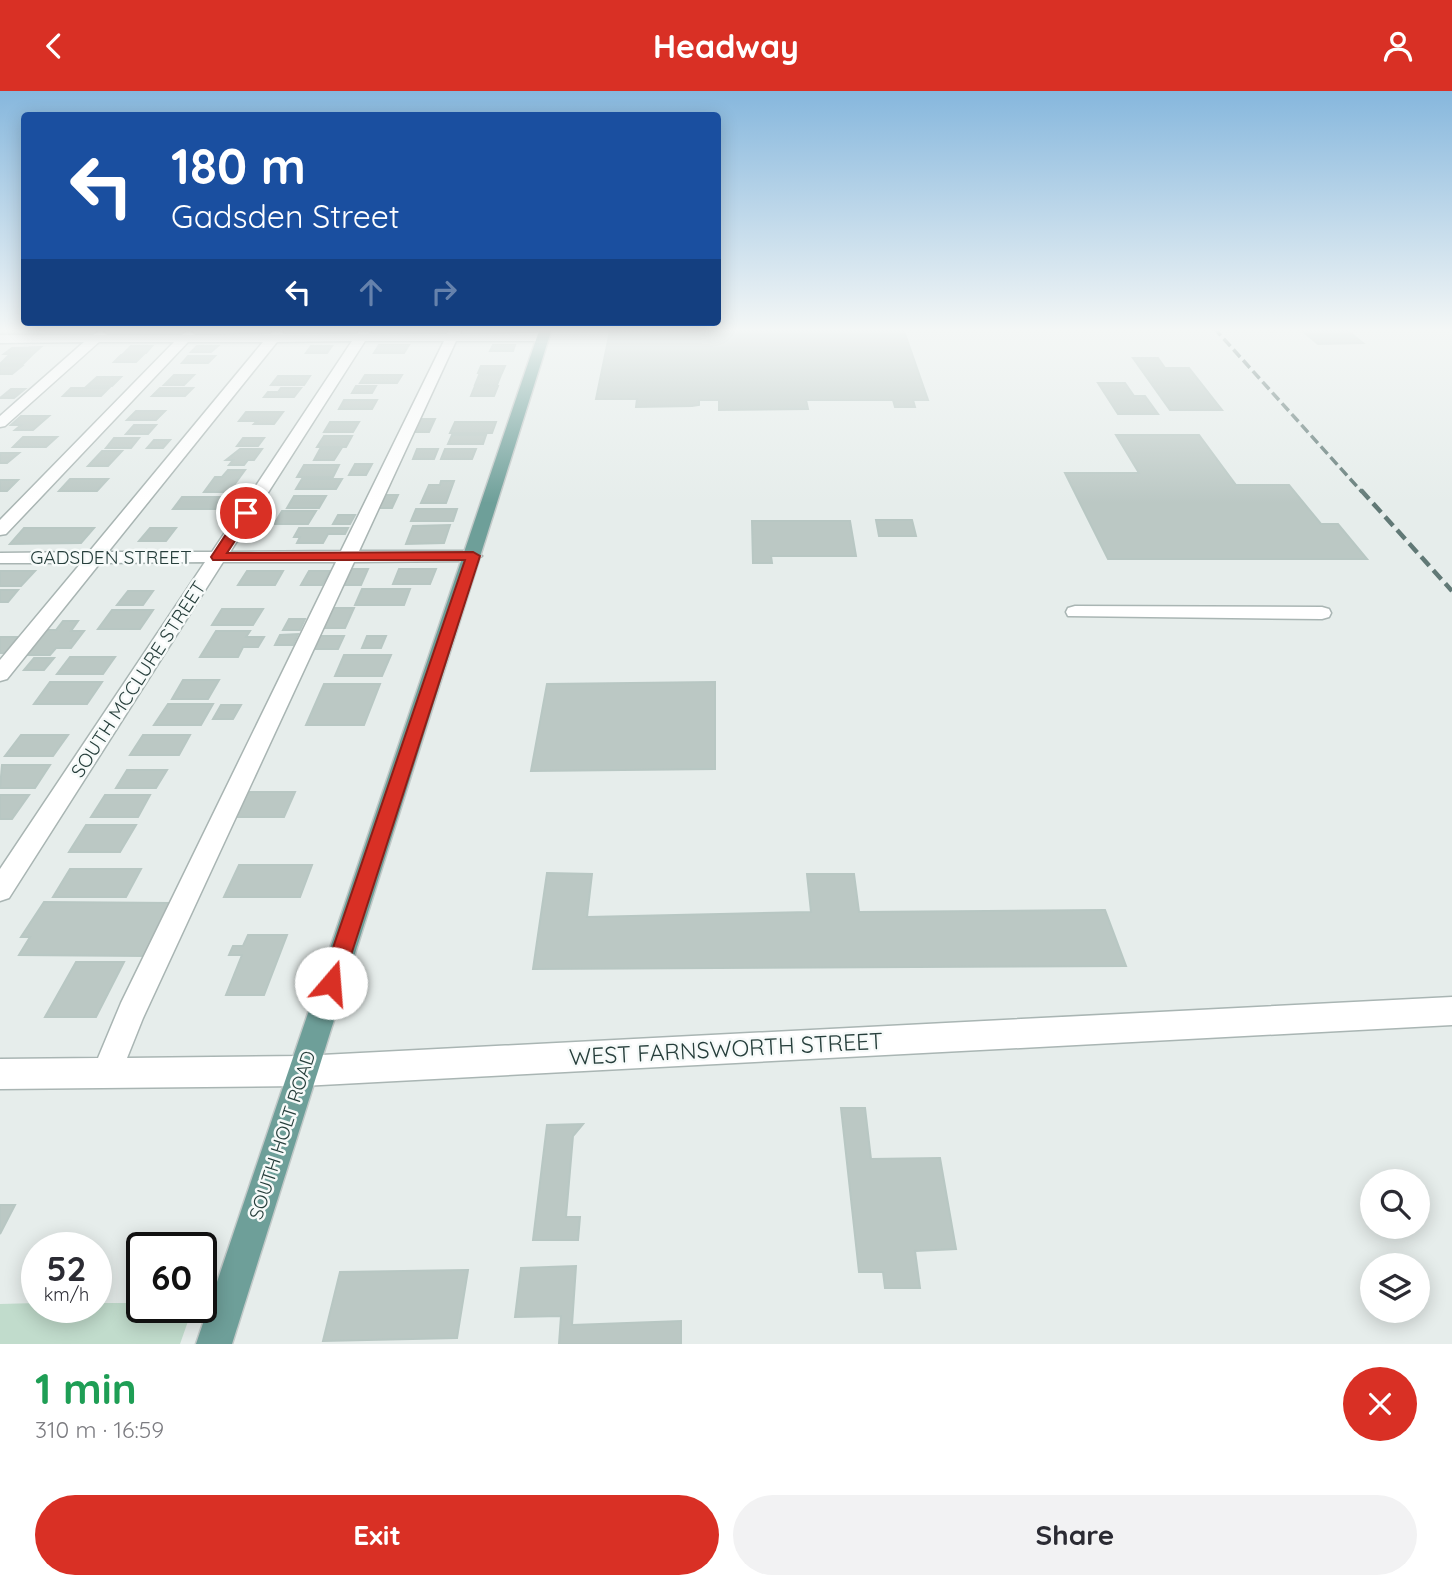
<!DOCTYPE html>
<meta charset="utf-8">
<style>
:root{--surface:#fff;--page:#f2f2f3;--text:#2b2b33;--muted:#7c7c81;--accent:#d93025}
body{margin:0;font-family:Quicksand,sans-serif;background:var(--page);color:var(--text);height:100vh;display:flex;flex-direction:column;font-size:26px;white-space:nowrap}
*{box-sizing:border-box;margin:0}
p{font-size:23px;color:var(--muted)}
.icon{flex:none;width:38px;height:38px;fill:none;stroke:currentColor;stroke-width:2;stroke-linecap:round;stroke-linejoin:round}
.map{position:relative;height:1253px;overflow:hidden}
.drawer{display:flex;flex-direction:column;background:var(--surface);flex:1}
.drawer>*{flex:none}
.guide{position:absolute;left:21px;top:21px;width:700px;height:214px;border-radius:7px;box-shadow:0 4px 18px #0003;background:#1a4fa0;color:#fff;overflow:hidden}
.fabs{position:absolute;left:1360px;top:1078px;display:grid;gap:14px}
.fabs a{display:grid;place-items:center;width:70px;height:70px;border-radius:50%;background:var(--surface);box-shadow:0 4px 18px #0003;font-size:35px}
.speed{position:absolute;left:21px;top:1141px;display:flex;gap:14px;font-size:35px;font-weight:700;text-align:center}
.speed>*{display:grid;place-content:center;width:91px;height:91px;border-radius:50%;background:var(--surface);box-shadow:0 4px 18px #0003;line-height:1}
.speed small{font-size:18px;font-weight:400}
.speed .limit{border:4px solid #111;border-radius:10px;background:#fff;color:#111}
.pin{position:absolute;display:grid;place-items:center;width:60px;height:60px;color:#fff;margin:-30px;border:4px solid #fff;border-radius:50%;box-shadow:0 2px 7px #0007}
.me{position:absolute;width:77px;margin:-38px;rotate:18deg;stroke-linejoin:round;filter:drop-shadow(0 0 5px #0008)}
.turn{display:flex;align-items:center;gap:24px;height:147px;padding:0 35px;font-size:32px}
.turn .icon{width:91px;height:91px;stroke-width:2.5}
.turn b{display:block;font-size:49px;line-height:60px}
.lanes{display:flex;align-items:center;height:66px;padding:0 35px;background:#0003;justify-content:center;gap:35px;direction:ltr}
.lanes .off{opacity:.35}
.round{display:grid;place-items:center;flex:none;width:74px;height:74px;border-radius:37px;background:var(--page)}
.head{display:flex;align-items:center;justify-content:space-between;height:119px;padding:0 35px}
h1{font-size:42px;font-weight:800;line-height:52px;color:#1e9e55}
.primary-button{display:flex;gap:14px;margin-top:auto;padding:14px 35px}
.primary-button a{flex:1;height:80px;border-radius:42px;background:var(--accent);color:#fff;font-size:28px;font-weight:800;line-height:80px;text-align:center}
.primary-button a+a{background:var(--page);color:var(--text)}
header{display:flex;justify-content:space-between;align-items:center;height:91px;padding:0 35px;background:var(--accent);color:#fff;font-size:32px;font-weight:800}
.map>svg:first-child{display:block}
</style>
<header><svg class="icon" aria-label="back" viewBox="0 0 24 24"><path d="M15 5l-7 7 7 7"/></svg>Headway<svg class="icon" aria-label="person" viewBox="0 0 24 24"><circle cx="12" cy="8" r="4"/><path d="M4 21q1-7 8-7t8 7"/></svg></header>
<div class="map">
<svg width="1452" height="1253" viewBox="0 0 1452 1253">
<rect width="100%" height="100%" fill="#e6edeb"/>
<!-- green -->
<path fill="#c1dccc" d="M37 1212V1216H96V1212H142V1216H193L180 1253H0V1213Z"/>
<!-- building -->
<path fill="#bbc8c4" stroke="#b8c7c3" stroke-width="2" d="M644 237H903L928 309H913L915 316H895L893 309H806L808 318 719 319V309H699V314L692 315 636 316 637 308H596L610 240H643Z
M1299 237H1344L1363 252 1318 253Z
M379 254H409L404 262H374Z
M493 254H515L513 260H490Z
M131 255H152L146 262H124Z
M197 255H218L211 261H191Z
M311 255H332L327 262H306Z
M41 256 33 263H4L12 257Z
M121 264H143L136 271H114Z
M8 265H31L23 273H0Z
M188 265H215L208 272H182Z
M1133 267H1158L1165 277H1189L1222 319H1170Z
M0 275H22L12 283H0Z
M481 275H505L502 282H478Z
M174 284H194L184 294H164Z
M365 284H402L397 292H360Z
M479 284H501L497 294H475Z
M278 285H310L304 294H271Z
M97 286H121L112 295H87Z
M1098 292H1125L1134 305H1145L1158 323H1118Z
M356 295H376L372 302H352Z
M475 295H498L494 305H471Z
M71 297H109L101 305H63Z
M160 297H193L185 305H152Z
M281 297H301L294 306H264L268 301H278Z
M11 298H25L14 307H0Z
M344 309H377L372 318H339Z
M136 320H165L156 329H127Z
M246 321H283L274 333H254L257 330H239Z
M21 325H49L33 339H15L21 334H11Z
M418 328H435L429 341H412Z
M330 331H359L353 341H324Z
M455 331H496L492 342H450Z
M134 334H156L148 343H126Z
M452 344H486L483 353H448Z
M1116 344H1199L1236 394H1289L1321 433H1338L1367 468H1108L1065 382H1139Z
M324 345H352L346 356H317Z
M23 346H57L46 356H13Z
M114 347H139L131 357H106Z
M243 347H264L258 355H237Z
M154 349H170L163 357H147Z
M240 358H262L254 369H248L244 374H229L233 369H226Z
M320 358H341L334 369H314Z
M417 358H438L434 368H413Z
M445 358H476L472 368H441Z
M102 360H122L108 375H88Z
M0 362H19L7 372H0Z
M355 373H372L366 384H349Z
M304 374H339L333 386H297Z
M228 379H245L229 401H204L215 386H222Z
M70 388H108L97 400H59Z
M302 388H342L336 398H296Z
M0 389H18L7 400H0Z
M441 390H454L446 412H421L429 394H440Z
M382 404H398L392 417H376Z
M294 405H326L319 417H287Z
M182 406H226L218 418H173Z
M416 418H457L453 430H411Z
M282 420H316L308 433H274Z
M338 424H355L350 433H333Z
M876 429H912L916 445H879Z
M752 430H850L856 465H771L772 472H753Z
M450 434 444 452 406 453 413 435Z
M24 437H94L81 452 10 453Z
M150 437H176L166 450H139Z
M299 437H348L345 443H328L323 452H297L300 446H294Z
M347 478H368L361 494H340Z
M399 478H436L430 493H393Z
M0 480H35L21 495H0Z
M247 480H283L275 494H238Z
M309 480H330L322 494H301Z
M362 498H410L404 514H355Z
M0 499H18L8 511H0Z
M128 500H153L143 514H117Z
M327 517H354L345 537H317Z
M222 518H263L253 534H212Z
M112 519H153L140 538H98Z
M289 528H305L300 539H283Z
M63 530H78L71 540H84L71 557H56L50 564H23L43 539H56Z
M216 540H250L246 546H264L258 556H243L238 566H200Z
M298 543 293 554H275L280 544Z
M320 545H344L338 558H314Z
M367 545H386L381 557H362Z
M0 546H18L5 562H0Z
M344 564H391L382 585H335Z
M70 566H115L103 583H57Z
M34 567H54L44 579H24Z
M183 589H219L208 608H172Z
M50 591H102L87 613H34Z
M715 591V678L531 680 547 593Z
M324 593H380L364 634H306Z
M168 613H213L201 634H154Z
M221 614H241L233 628H213Z
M21 644H68L53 665H5Z
M143 644H190L179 664H130Z
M2 674H50L35 697H0Z
M127 679H167L156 697H116Z
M244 701H295L284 726H231Z
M0 704H29L12 728H0Z
M105 704H150L138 726H91Z
M86 734H136L120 761H69Z
M239 774H312L300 806H224Z
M70 778H141L126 806H53Z
M547 782 592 783 587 826 811 821 807 783H854L859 821 1105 819 1126 875 533 878Z
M44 811 171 812 144 865 19 864 30 846H21Z
M248 844H287L264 904H226L242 864H229L233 855H243Z
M76 871H124L96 926H45Z
M841 1017H865L871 1068 940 1067 956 1158 915 1160 920 1197H885L883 1181H859Z
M583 1033 573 1045 566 1126H580L578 1149H533L547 1034Z
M0 1114H15L0 1143Z
M576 1175 572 1234 681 1230V1253H559L561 1225 515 1226 521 1177Z
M468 1179 457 1247 323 1250 340 1181Z"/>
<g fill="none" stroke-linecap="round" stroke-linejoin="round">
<defs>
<path id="minor" d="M278 237 282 238 283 243H357L361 237H373L369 243H447L450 237H462L460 243 543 242 549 246 543 250H456L359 460H473L482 465 473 470 354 471 143 927 127 967 302 965 1452 906V934L302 995 0 998V968L98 967 121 912 336 471H223L9 807 0 810V778L205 471 100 472 7 588 0 590V569L81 472H0V462L89 461 263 251H188L6 443 0 444V429L174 251H99L5 335 0 336V325L84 251 0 252V244H93L101 239 107 244H182L189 239 195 244 270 243ZM352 250 212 461H108L277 251ZM365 250H444L341 460 230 461Z
M1075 515 1322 516 1329 518 1331 522 1329 526 1322 528 1068 525 1066 521 1068 517Z"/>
<path id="major" d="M540 237H552L232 1253H196Z"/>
</defs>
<!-- minor casing -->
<use href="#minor" stroke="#a9b5b3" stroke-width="3"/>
<!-- major casing -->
<use href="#major" stroke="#c2c9c8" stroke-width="3"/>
<!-- minor -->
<use href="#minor" fill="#fff" fill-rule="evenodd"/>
<!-- major -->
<use href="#major" fill="#6e9f99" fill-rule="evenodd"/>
<!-- rail-far1 -->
<path stroke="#617976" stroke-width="3.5" stroke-dasharray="10 4.5" stroke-linecap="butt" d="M1214 237 1362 401"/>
<!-- rail -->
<path stroke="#617976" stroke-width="4.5" stroke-dasharray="12 6" stroke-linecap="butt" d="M1361 399 1452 500"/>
</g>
<!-- sky -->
<linearGradient id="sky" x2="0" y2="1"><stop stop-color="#86b7dd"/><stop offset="0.58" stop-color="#f4f7f6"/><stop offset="1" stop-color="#f4f7f6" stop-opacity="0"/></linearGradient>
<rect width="1452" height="412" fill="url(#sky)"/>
<!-- route -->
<path fill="#d93025" stroke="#8d1f18" stroke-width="2" d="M246 418 253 422 227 462 473 461 480 465 342 892 339 899 331 902 324 899 321 892 465 469H213L211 466 242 419Z"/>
<g text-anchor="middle" stroke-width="5" stroke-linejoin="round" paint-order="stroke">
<!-- street labels -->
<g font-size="19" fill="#263e3b" stroke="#f6faf9">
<text x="111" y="473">GADSDEN STREET</text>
<text transform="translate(138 588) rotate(-57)" y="7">SOUTH MCCLURE STREET</text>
<text transform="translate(282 1044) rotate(-72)" y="7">SOUTH HOLT ROAD</text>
</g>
<!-- near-street labels -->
<g font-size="23" fill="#263e3b" stroke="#f6faf9">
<text transform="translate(726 958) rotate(-3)" y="8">WEST FARNSWORTH STREET</text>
</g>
</g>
</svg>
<div class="fabs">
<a><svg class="icon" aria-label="search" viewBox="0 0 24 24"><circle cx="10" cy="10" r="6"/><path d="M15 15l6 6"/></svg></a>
<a><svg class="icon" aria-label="layers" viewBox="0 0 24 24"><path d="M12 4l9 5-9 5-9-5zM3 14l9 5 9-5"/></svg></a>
</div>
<div class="speed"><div>52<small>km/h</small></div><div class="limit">60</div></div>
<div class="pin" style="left:246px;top:422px;background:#d93025"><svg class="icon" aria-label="arrive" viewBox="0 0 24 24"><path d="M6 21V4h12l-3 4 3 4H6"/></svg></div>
<svg class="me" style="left:331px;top:892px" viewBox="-20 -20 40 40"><circle r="19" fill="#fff"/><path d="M0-13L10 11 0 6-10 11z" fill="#d93025"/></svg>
<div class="guide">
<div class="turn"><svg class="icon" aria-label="left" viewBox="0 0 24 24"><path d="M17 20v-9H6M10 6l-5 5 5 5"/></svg><div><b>180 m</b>Gadsden Street</div></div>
<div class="lanes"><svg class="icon" aria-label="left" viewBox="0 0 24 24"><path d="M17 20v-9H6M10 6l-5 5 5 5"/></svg><svg class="icon off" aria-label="ahead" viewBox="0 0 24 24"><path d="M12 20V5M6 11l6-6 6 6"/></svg><svg class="icon off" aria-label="right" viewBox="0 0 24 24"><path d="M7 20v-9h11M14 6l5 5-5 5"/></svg></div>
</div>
</div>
<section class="drawer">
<div class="head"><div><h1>1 min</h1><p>310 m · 16:59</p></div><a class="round" style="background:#d93025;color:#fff"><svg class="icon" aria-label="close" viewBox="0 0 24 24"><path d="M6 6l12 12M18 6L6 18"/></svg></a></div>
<div class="primary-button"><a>Exit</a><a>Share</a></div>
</section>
